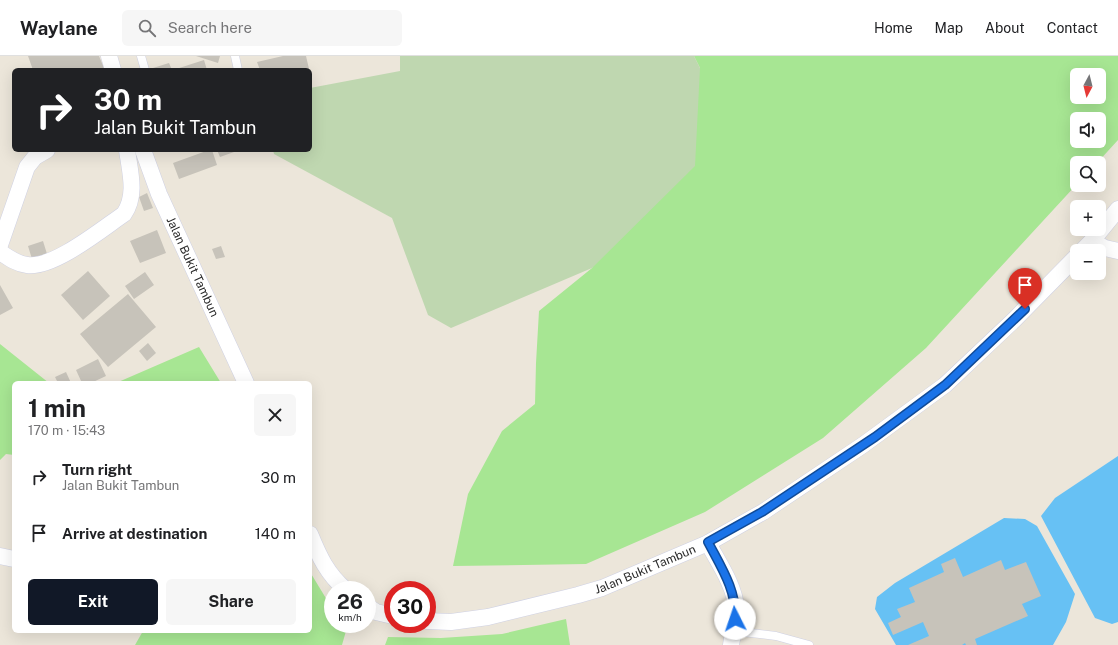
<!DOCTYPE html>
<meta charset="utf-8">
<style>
:root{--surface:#fff;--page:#f6f6f6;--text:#202124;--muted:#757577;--line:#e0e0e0;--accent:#111827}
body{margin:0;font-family:"Public Sans",sans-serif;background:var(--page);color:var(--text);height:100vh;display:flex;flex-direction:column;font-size:15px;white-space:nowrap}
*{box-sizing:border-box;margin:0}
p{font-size:13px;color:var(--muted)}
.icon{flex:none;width:22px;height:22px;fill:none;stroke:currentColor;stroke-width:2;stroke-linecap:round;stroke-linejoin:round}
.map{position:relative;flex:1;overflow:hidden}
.details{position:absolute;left:12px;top:325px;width:300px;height:252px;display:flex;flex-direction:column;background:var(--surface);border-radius:6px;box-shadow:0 4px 16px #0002}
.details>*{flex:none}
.guide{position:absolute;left:12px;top:12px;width:300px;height:84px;border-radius:6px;box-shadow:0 4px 16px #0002;background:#202124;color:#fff;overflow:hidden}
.needle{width:26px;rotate:187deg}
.fabs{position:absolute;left:1070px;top:12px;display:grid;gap:8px}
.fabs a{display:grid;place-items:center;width:36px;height:36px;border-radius:6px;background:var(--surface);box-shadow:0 4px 16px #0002;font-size:20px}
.speed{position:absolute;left:324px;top:525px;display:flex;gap:8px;font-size:20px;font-weight:700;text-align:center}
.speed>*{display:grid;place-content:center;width:52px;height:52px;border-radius:50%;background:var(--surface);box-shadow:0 4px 16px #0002;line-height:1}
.speed small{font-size:10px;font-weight:400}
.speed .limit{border:6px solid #d22;background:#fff;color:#111}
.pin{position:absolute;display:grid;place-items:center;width:34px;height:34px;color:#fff;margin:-41px -17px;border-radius:50% 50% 50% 0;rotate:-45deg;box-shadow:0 0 4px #0007}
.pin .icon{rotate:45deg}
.me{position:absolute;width:44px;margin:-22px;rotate:356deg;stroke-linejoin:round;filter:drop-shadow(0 0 3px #0008)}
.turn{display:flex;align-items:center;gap:14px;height:84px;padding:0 16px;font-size:18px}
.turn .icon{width:52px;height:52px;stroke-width:2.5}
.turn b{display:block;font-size:28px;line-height:34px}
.round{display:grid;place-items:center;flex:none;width:42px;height:42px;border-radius:6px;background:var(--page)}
.headline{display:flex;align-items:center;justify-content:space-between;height:68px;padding:0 16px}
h1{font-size:24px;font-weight:700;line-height:30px}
.cta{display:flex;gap:8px;margin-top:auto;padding:8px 16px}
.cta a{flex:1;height:46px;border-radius:6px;background:var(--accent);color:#fff;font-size:16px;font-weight:700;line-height:46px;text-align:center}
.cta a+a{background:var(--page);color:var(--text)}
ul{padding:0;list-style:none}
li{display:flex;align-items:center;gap:12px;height:56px;padding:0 16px}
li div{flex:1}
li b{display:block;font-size:15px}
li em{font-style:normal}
header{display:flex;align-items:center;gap:24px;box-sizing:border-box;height:56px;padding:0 20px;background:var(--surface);border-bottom:1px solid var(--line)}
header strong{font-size:19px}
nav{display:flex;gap:22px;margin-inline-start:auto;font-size:14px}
.search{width:280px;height:36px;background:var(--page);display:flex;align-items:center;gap:10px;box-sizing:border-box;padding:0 14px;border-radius:6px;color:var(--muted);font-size:15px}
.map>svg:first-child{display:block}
</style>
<header>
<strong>Waylane</strong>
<div class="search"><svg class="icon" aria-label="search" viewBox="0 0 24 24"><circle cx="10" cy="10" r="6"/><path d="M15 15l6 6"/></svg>Search here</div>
<nav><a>Home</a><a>Map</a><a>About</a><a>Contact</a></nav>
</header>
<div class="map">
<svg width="1118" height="589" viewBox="0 0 1118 589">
<rect width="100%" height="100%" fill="#ece6da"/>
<!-- green -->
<path fill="#a7e693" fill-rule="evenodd" d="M694 0H1118V84L1097 107H1077V128L926 292 823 382 705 456 586 508 453 510 468 438 502 375 535 348 536 307 539 255 592 212 700 12ZM1077 19H1099V41H1077ZM1077 63H1099V85H1077Z
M0 288 49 327H14V399L6 398 0 404Z
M199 291 221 327H116Z
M310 516 327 544 333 550V568H348L342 589H135L143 575H310Z
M566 563 570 589H385L388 581 441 582 502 578Z"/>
<!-- cemetery -->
<path fill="#bfd7b0" d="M400 0H694L700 12 695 110 592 212 451 272 428 259 392 162 274 98 273 94H310V32L400 15Z"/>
<!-- water -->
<path fill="#67c1f4" d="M1118 400V566L1112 568 1095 562 1041 460 1055 442Z
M1004 462 1025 463 1037 470 1075 538 1066 566 1053 589H896L875 553 877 541 895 527Z"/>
<!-- building -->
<path fill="#c7c3ba" d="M28 0H99L104 12 98 14H33Z
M196 0H220L218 7Z
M283 0H306L309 13 260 14 257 6Z
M204 4 207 14H173Z
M169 7 172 14H153V12Z
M209 94H212L217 109 179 123 173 107Z
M217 94H233L234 96 220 101Z
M147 137 153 152 144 155 139 141Z
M157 174 166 197 140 207 130 185Z
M43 185 47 198 32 203 28 190Z
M221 190 225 201 216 203 212 193Z
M88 215 110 240 83 264 61 239Z
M145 216 154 229 134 243 125 230Z
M0 229 13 252 0 259Z
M128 238 156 271 108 311 80 278Z
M148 287 156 297 147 305 139 295Z
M98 303 106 320 91 327H82L76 314Z
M66 316 71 327H58L55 321Z
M955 502 963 521 1001 504 1005 514 1026 506 1041 540 1022 548 1028 560 975 583 977 589H966L965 587 962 589H908L929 580 923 566 893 579 888 567 901 561 897 553 915 546 909 532 944 516 941 508Z"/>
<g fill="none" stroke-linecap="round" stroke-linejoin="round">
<defs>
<path id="lane" d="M141 0 145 14
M235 0 238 14
M734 575 776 580 809 589"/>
<g id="street">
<path d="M109 0 113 14"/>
<path id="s1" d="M143 94 159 138 246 327"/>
<path d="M1092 185 1105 192 1118 195"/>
<path d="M0 189 27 111 35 101 47 94"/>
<path d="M1082 195 1092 185 1118 153"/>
<path d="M0 196C9 202 17 208 27 209 53 213 102 173 124 158 137 139 130 116 127 94"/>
<path d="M310 478C319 500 327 518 346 534"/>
<path d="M708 487C718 506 735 530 736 552 736 564 733 577 731 589"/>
<path d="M0 500 14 503"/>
<path d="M367 550 376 556 393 560"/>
<path id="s2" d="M427 565 451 566 488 561 578 539 602 532 708 487 738 470 763 456 863 389 945 329 1015 263 1077 200"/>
</g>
</defs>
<!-- lane casing -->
<use href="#lane" stroke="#cfd1e3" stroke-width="9"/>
<!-- street casing -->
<use href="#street" stroke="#cfd1e3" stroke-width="17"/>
<!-- lane -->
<use href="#lane" stroke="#fff" stroke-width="8"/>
<!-- street -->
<use href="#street" stroke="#fff" stroke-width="16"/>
</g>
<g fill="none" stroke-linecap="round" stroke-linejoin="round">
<defs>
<path id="route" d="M735 563C737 535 721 511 708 486L762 456 875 381 945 329 1025 253"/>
</defs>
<!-- route casing -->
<use href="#route" stroke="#114b97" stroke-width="10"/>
<!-- route -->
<use href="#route" stroke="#1a73e8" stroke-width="7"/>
</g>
<g text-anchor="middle" stroke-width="4" stroke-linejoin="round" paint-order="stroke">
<!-- street labels -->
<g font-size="12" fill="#292929" stroke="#fff">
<text dy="4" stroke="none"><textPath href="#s1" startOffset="127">Jalan Bukit Tambun</textPath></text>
<text dy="4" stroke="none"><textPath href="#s2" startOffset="226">Jalan Bukit Tambun</textPath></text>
</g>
</g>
</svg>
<div class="fabs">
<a><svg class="needle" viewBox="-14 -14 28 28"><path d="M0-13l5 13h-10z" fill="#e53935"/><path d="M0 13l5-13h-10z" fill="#757577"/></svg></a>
<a><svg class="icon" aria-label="sound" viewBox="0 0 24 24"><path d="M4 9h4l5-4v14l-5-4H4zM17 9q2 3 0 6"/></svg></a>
<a><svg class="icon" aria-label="search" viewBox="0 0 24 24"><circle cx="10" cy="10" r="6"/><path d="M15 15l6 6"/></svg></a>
<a>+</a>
<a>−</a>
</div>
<div class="speed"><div>26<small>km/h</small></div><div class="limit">30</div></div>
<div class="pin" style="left:1025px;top:253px;background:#d93025"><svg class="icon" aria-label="arrive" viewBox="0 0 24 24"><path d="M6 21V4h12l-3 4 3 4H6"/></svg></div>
<svg class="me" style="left:735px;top:563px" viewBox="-20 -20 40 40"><circle r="19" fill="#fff"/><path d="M0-13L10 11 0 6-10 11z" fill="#1a73e8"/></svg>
<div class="guide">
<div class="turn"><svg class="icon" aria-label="right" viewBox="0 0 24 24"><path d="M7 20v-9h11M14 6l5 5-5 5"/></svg><div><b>30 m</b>Jalan Bukit Tambun</div></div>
</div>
<section class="details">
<div class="headline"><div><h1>1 min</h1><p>170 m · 15:43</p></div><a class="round"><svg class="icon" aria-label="close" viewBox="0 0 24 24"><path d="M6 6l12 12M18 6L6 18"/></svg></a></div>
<ul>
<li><svg class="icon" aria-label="right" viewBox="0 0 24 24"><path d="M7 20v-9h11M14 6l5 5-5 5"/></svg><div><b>Turn right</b><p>Jalan Bukit Tambun</p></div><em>30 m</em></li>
<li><svg class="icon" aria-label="arrive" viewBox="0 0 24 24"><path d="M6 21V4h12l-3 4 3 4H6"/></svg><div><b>Arrive at destination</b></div><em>140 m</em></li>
</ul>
<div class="cta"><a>Exit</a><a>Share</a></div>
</section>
</div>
